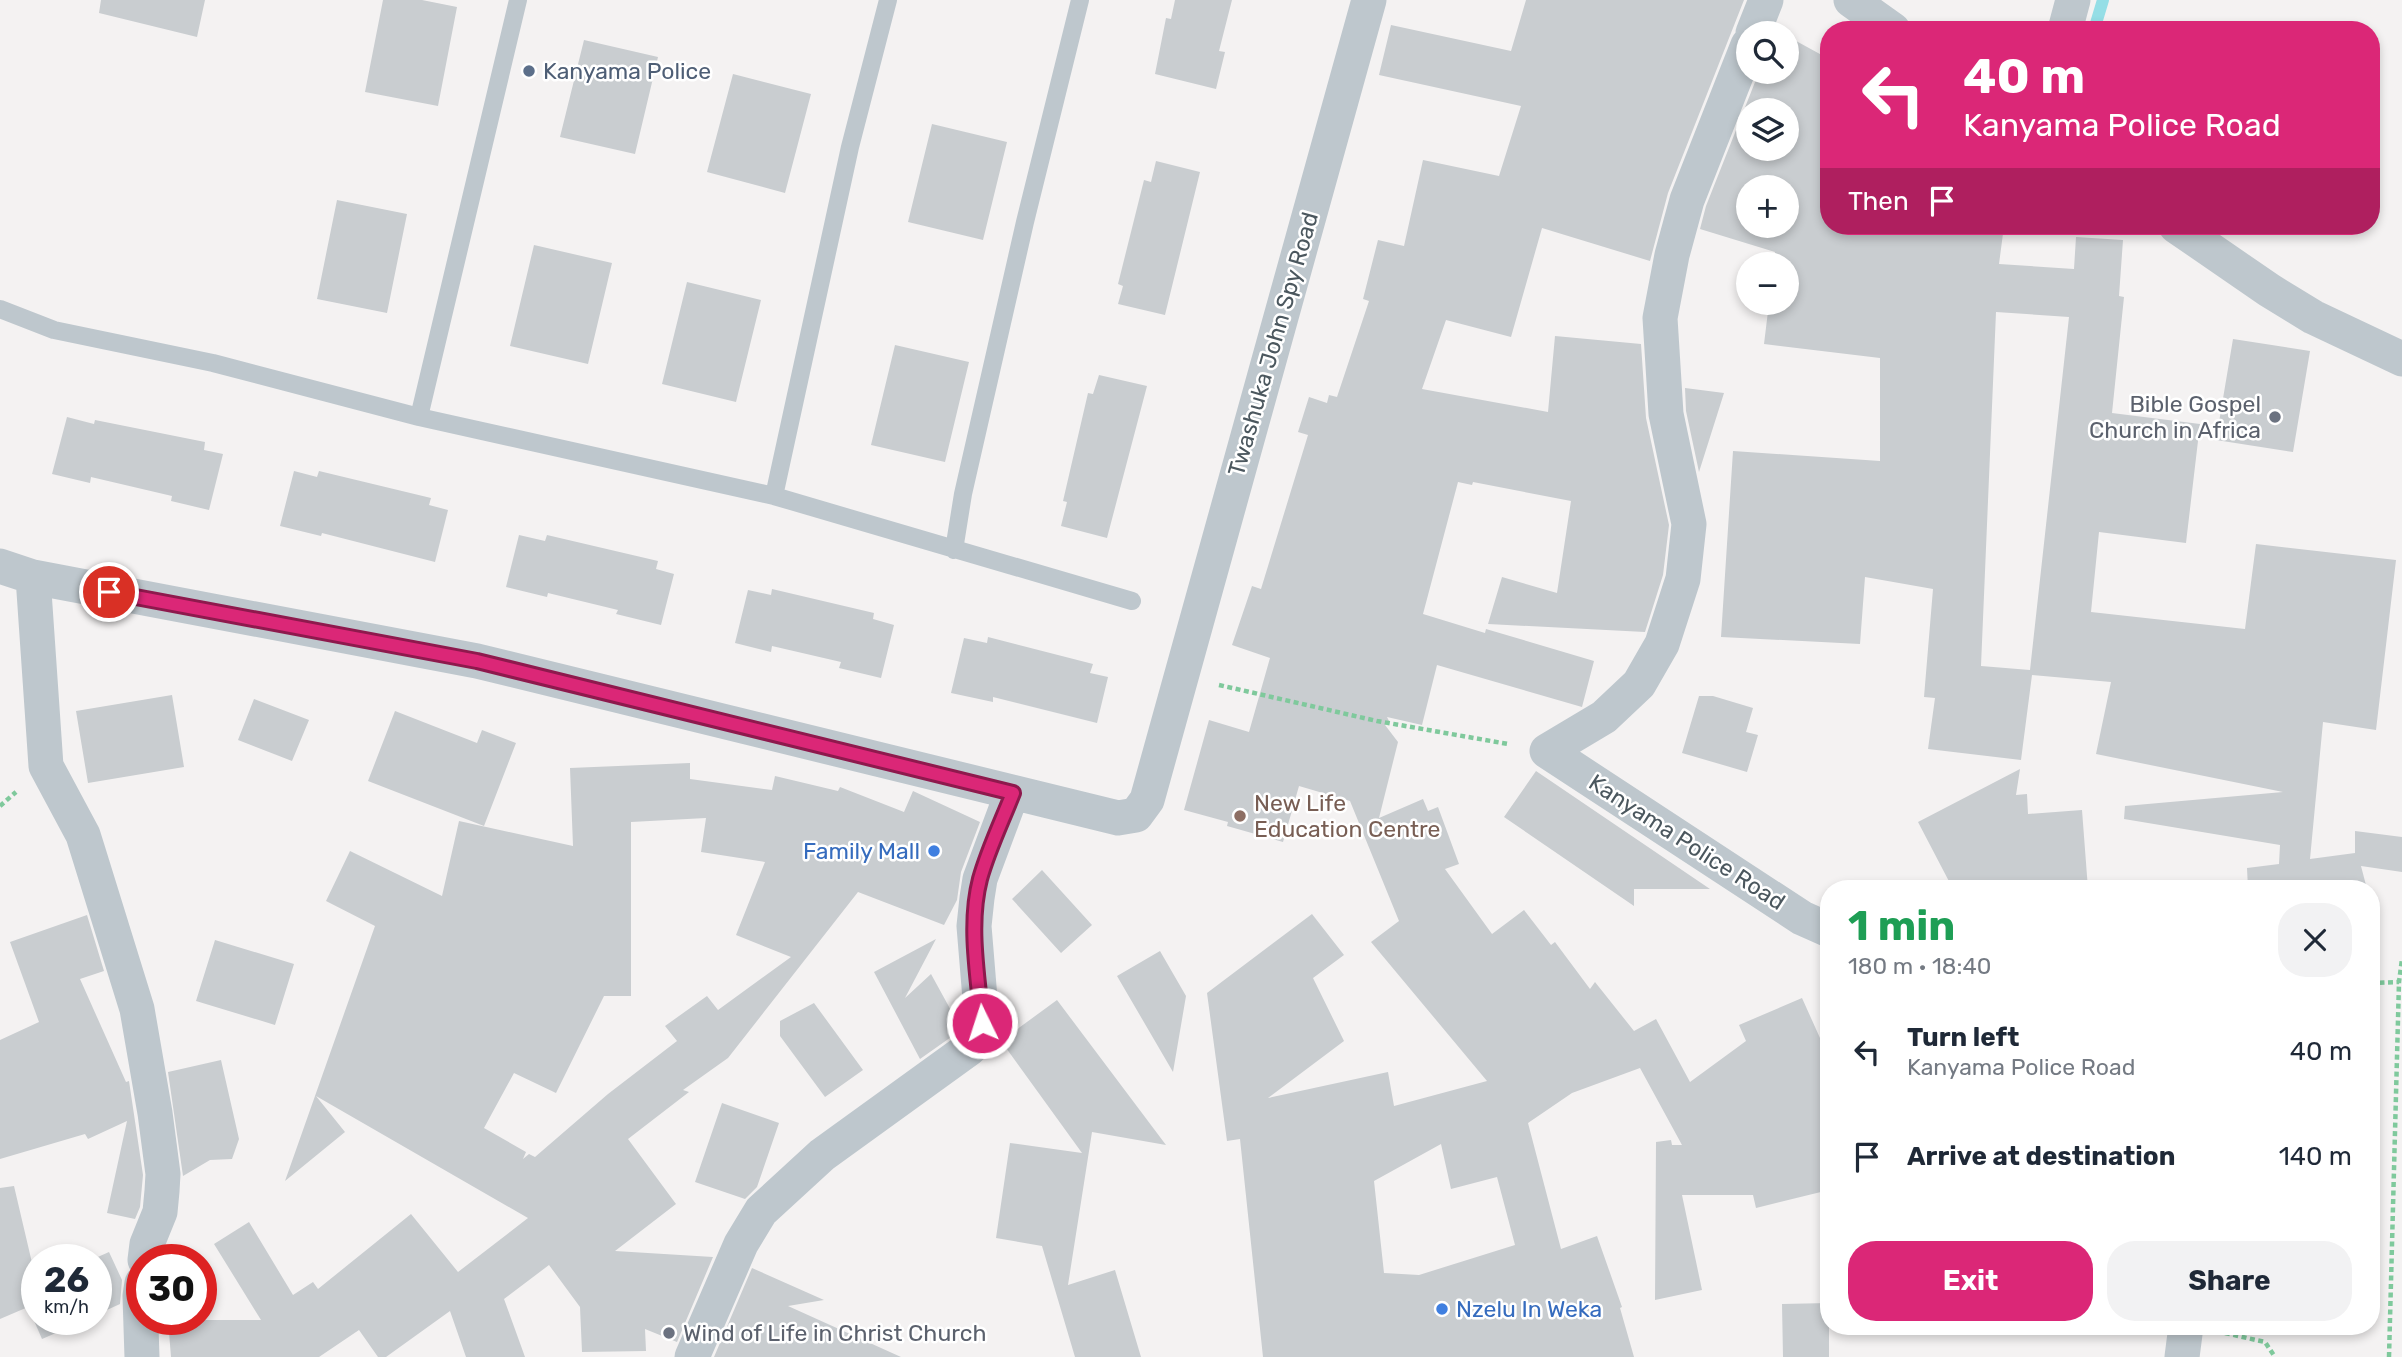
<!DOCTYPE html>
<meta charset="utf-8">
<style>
:root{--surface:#fff;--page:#f2f2f3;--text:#1f2937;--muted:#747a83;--accent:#db2777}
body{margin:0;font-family:Rubik,sans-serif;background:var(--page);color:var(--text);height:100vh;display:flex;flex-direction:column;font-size:26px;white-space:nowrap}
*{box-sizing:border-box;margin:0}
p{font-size:23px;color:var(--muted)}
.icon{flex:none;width:38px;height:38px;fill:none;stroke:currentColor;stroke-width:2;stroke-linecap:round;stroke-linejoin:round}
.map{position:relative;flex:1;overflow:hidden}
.side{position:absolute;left:1820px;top:880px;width:560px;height:455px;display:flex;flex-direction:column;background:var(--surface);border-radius:28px;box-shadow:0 4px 10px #0003}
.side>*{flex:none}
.guide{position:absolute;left:1820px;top:21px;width:560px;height:214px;border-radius:28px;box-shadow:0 4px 10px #0003;background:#db2777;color:#fff;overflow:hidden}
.buttons{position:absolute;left:1736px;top:21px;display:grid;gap:14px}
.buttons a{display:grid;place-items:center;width:63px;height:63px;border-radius:50%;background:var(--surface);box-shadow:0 4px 10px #0003;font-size:35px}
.speed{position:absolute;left:21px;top:1244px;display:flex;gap:14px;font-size:35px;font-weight:700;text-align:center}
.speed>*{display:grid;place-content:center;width:91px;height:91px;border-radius:50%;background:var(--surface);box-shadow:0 4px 10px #0003;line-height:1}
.speed small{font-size:18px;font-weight:400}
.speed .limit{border:10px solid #d22;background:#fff;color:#111}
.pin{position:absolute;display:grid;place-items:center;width:60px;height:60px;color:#fff;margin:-30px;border:4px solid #fff;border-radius:50%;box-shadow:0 2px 7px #0007}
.me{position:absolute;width:77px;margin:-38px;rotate:356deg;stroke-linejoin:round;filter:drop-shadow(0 0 5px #0008)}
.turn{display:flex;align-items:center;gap:24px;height:147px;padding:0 28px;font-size:32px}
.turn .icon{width:91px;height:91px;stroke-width:2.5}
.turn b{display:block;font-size:49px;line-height:60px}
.then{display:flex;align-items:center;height:66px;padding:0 28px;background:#0003;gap:14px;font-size:26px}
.round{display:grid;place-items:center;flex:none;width:74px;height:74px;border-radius:28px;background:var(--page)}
.headline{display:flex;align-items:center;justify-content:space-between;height:119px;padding:0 28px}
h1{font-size:42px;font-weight:700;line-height:52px;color:#1e9e55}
.button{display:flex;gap:14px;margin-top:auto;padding:14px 28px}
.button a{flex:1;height:80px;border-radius:28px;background:var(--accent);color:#fff;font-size:28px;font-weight:700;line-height:80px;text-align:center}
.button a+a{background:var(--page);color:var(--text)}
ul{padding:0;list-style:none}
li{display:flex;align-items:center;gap:21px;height:105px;padding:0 28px}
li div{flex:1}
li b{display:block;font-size:26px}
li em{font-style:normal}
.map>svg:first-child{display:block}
</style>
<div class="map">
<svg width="2402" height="1357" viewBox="0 0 2402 1357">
<rect width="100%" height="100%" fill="#f4f2f2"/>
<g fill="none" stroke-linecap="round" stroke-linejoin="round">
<!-- stream -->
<path stroke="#95dee6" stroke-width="12" d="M2094 30 2103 0"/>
</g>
<!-- building -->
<path fill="#c9cdd0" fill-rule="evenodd" d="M101 0H205L197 37 99 13Z
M383 0H422L457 7 438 106 365 92Z
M1175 0H1232L1219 51 1225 52 1216 89 1155 74 1166 18 1171 19Z
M1526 0H1744L1668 193 1650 261 1542 228 1511 337 1446 320 1422 389 1548 412 1555 336 1641 344 1646 418 1669 525 1663 575 1645 632 1488 624 1502 577 1557 593 1571 501 1473 482 1472 485 1458 482 1423 614 1485 633 1486 629 1594 661 1582 707 1437 665 1422 725 1387 717 1389 721 1385 725 1398 742 1379 818 1423 799 1428 811 1438 807 1459 864 1445 869 1492 934 1524 910 1551 945 1555 942 1590 989 1595 982 1634 1031 1656 1019 1690 1082 1746 1041 1739 1025 1802 998 1829 1058V1190L1756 1208 1753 1195H1682L1702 1290 1655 1300 1656 1142 1671 1140 1672 1145H1682L1640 1068 1572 1093 1528 1123 1561 1249 1597 1236 1622 1307 1620 1308 1634 1357H1263L1240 1139 1227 1141 1207 993 1312 914 1344 955 1313 978 1344 1041 1268 1098 1388 1072 1394 1106 1487 1081 1371 942 1399 921 1350 801 1299 786 1283 842 1227 826 1228 822 1184 810 1209 720 1249 732 1270 658 1232 645 1252 586 1261 589 1308 435 1298 432 1309 397 1327 403 1329 395 1337 397 1369 301 1363 299 1378 240 1404 246 1423 160 1499 176 1521 106 1379 75 1391 25 1511 51ZM1441 1144 1451 1189 1497 1177 1515 1245 1419 1275 1384 1273 1374 1181Z
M1787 36 1829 59V226H2004L1999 264 2074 269 2076 237 2123 240 2119 296 2124 297 2112 413 2200 424 2186 543 2099 532 2091 612 2245 629 2256 544 2396 560 2376 730 2323 722 2310 859 2355 853V831L2402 837V872L2361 866 2367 889H2248L2247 868 2279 864 2280 845 2124 819 2125 806 2283 792 2096 754 2111 682 2032 675 2021 760 1928 749 1935 698 1924 697 1933 589 1865 577 1860 644 1721 637 1733 451 1880 461V358L1764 344 1769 303H1787V264H1774L1775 252 1700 229 1706 206 1759 72H1787ZM1748 110H1787V149H1748ZM1748 187H1787V226H1748ZM1996 312 2069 317 2030 670 1981 666Z
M584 40 658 57 635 154 560 137Z
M733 74 811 94 785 193 707 172Z
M932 124 1007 142 983 240 908 222Z
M1156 161 1200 172 1165 315 1118 304 1123 286 1118 284 1144 180 1151 182Z
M337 200 407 214 387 313 317 299Z
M534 245 612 263 588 364 510 346Z
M687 282 761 300 736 402 662 384Z
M2233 339 2310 351 2293 452 2216 440Z
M895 345 969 362 945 462 871 445Z
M1099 375 1147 386 1107 538 1061 526 1067 502 1063 501 1088 393 1093 394Z
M1685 388 1724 393 1699 472 1686 411Z
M67 417 94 424 95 420 205 442 204 450 223 454 209 510 171 501 172 496 91 477 90 483 52 474Z
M294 471 317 477 319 471 431 498 429 505 448 510 435 562 322 533 321 536 280 526Z
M519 535 545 541 547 535 658 561 656 569 674 574 661 625 616 614 618 610 548 593 547 597 506 587Z
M772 589 874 613 873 619 894 625 881 678 839 668 841 662 772 646 771 652 735 643 748 590 771 595Z
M988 637 1093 664 1090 673 1108 677 1097 723 993 697V702L951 693 964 638 987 643Z
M172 695 184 767 88 783 76 711Z
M1699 696H1713L1753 708 1746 732 1758 735 1747 772 1682 753Z
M254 699 309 720 292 761 238 740Z
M395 711 477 743 482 730 516 743 484 826 368 781Z
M690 763V779L772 790 775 776 838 791 840 787 904 812 913 791 980 822 961 872 957 900 944 925 858 892 728 1058 683 1090 689 1092 628 1139 676 1204 615 1251 713 1257 677 1342 645 1329 646 1351 582 1352 580 1307 549 1265 504 1299 525 1357H466L450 1311 386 1357H378L359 1330 319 1357H171L168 1320H261L214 1244 249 1222 293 1295 313 1282 318 1289 411 1214 458 1272 528 1218 316 1096 345 1132 285 1181 375 926 326 901 350 851 442 896 459 821 573 846 570 768ZM706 818 701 852 765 862 736 935 791 957 718 1010 707 996 665 1026 677 1041 608 1094 535 1157 529 1154 523 1159 526 1152 484 1128 514 1073 556 1093 604 996H631V822Z
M2020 769 2016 795 2027 794 2028 814 2082 810 2088 889H1953L1918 822Z
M1536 771 1710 889H1634V906L1504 817Z
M1042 870 1092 925 1061 953 1012 899Z
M87 915 104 971 80 979 126 1082 129 1081 143 1175 140 1207 135 1219 107 1213 127 1121 88 1139 85 1134 0 1159V1040L39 1022 10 942Z
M936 939 905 998 931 974 959 1025 954 1035 920 1059 874 972Z
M215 940 294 964 275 1025 196 1001Z
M1160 951 1186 996 1173 1072 1117 976Z
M1057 1000 1166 1145 1092 1132 1068 1285 1115 1270 1141 1357H1075L1042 1246 996 1238 1010 1143 1082 1153 1001 1041Z
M814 1003 863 1070 825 1097 780 1036V1021Z
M221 1060 239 1139 232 1159 210 1160 183 1176 168 1072Z
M722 1103 779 1123 757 1187 745 1199 695 1182Z
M14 1186 37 1284V1320H86L42 1339 28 1307 0 1319V1188Z
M109 1252 122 1280 120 1304 96 1315V1260H91Z
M752 1268 824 1300 788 1306 901 1357H714Z
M1829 1303V1357H1783L1782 1304Z"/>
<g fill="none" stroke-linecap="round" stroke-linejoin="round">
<!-- path -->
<path stroke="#7fc99c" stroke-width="4.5" stroke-dasharray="5 3.5" stroke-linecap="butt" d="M1219 685 1377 721 1508 744
M0 806 16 792
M2371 983 2399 982
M2225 1333 2265 1342 2275 1357
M2389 1357 2399 982 2402 959"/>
<!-- lane -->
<path stroke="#bec7cd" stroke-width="18" d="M0 309 54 330 213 363 419 417 774 496 1132 601
M419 417 518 0
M774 496 850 147 888 0
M954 550 963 494 1025 222 1080 0"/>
<!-- street -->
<path stroke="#bec7cd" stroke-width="35" d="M1851 0 1893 30
M2065 30 2073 0
M1753 33 1766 0
M1748 45 1687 200 1672 255 1660 318 1666 414 1689 524 1683 579 1662 644 1639 684 1604 717 1547 751 1802 918 1829 930
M2176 226 2269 290 2313 317 2402 359
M0 566 33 577 477 661 1118 818 1136 815 1147 800 1369 0
M33 577 46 766 83 835 88 851 137 1009 155 1113 163 1174 162 1191 160 1212 147 1244 145 1260
M142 1283 140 1296 142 1357
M692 1357 741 1244 761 1211 822 1155 970 1048 982 1023 974 926 977 898 980 879 1012 793
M2182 1357 2186 1326"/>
</g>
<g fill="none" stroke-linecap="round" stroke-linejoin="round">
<defs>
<path id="route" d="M109 592 477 661 1013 793C1002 821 988 850 980 879 968 925 978 976 982 1023"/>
</defs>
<!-- route casing -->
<use href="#route" stroke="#8e194d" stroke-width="18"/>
<!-- route -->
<use href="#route" stroke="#db2777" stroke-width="12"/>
</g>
<!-- markers -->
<circle fill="#5c6f8a" stroke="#fff" stroke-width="2.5" cx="529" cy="71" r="7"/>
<g fill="#6b7280" stroke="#fff" stroke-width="2.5">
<circle cx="2275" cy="417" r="7"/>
<circle cx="669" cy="1333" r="7"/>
</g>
<circle fill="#8d6e63" stroke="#fff" stroke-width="2.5" cx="1240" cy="816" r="7"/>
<g fill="#3f7fe0" stroke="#fff" stroke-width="2.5">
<circle cx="934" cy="851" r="7"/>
<circle cx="1442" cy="1309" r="7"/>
</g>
<g text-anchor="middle" stroke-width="5" stroke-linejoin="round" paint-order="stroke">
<!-- service labels -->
<g font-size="23" fill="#4e5e75" stroke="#fff" text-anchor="start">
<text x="543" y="79">Kanyama Police</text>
</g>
<!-- street labels -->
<g font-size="23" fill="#4b575e" stroke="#fff">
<text transform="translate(1273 344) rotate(-74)" y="8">Twashuka John Spy Road</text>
<text transform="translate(1687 842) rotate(33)" y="8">Kanyama Police Road</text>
</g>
<!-- worship labels -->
<g font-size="23" fill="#5b616d" stroke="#fff" text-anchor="end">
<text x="2261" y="412">Bible Gospel<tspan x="2261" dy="26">Church in Africa</tspan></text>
<text x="683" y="1341" text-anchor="start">Wind of Life in Christ Church</text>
</g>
<!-- education labels -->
<g font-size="23" fill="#785e54" stroke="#fff" text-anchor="start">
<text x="1254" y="811">New Life<tspan x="1254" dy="26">Education Centre</tspan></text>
</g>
<!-- shop labels -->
<g font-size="23" fill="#366cbe" stroke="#fff" text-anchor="end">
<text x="920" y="859">Family Mall</text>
<text x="1456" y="1317" text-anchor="start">Nzelu In Weka</text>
</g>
</g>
</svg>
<div class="buttons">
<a><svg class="icon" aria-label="search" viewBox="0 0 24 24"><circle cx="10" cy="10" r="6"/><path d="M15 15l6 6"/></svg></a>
<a><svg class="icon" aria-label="layers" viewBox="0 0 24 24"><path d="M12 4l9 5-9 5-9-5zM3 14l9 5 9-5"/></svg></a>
<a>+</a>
<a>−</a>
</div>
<div class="speed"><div>26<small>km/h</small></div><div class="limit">30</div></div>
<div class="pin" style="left:109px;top:592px;background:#d93025"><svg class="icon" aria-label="arrive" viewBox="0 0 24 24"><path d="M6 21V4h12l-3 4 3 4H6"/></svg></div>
<svg class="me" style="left:982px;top:1023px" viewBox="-20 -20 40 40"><circle r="17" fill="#db2777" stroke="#fff" stroke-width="3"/><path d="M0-11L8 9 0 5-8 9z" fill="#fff"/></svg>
<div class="guide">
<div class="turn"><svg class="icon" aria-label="left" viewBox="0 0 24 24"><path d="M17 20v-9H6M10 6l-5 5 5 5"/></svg><div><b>40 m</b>Kanyama Police Road</div></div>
<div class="then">Then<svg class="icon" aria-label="arrive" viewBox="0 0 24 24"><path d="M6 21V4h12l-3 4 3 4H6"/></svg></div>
</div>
<section class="side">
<div class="headline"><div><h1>1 min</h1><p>180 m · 18:40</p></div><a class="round"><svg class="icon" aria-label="close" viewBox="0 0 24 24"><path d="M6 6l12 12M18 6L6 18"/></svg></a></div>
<ul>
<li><svg class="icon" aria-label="left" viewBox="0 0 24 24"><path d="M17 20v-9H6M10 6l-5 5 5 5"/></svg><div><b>Turn left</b><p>Kanyama Police Road</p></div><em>40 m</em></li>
<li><svg class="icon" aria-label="arrive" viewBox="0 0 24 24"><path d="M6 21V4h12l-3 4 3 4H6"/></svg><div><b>Arrive at destination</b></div><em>140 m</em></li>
</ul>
<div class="button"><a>Exit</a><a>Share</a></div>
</section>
</div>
